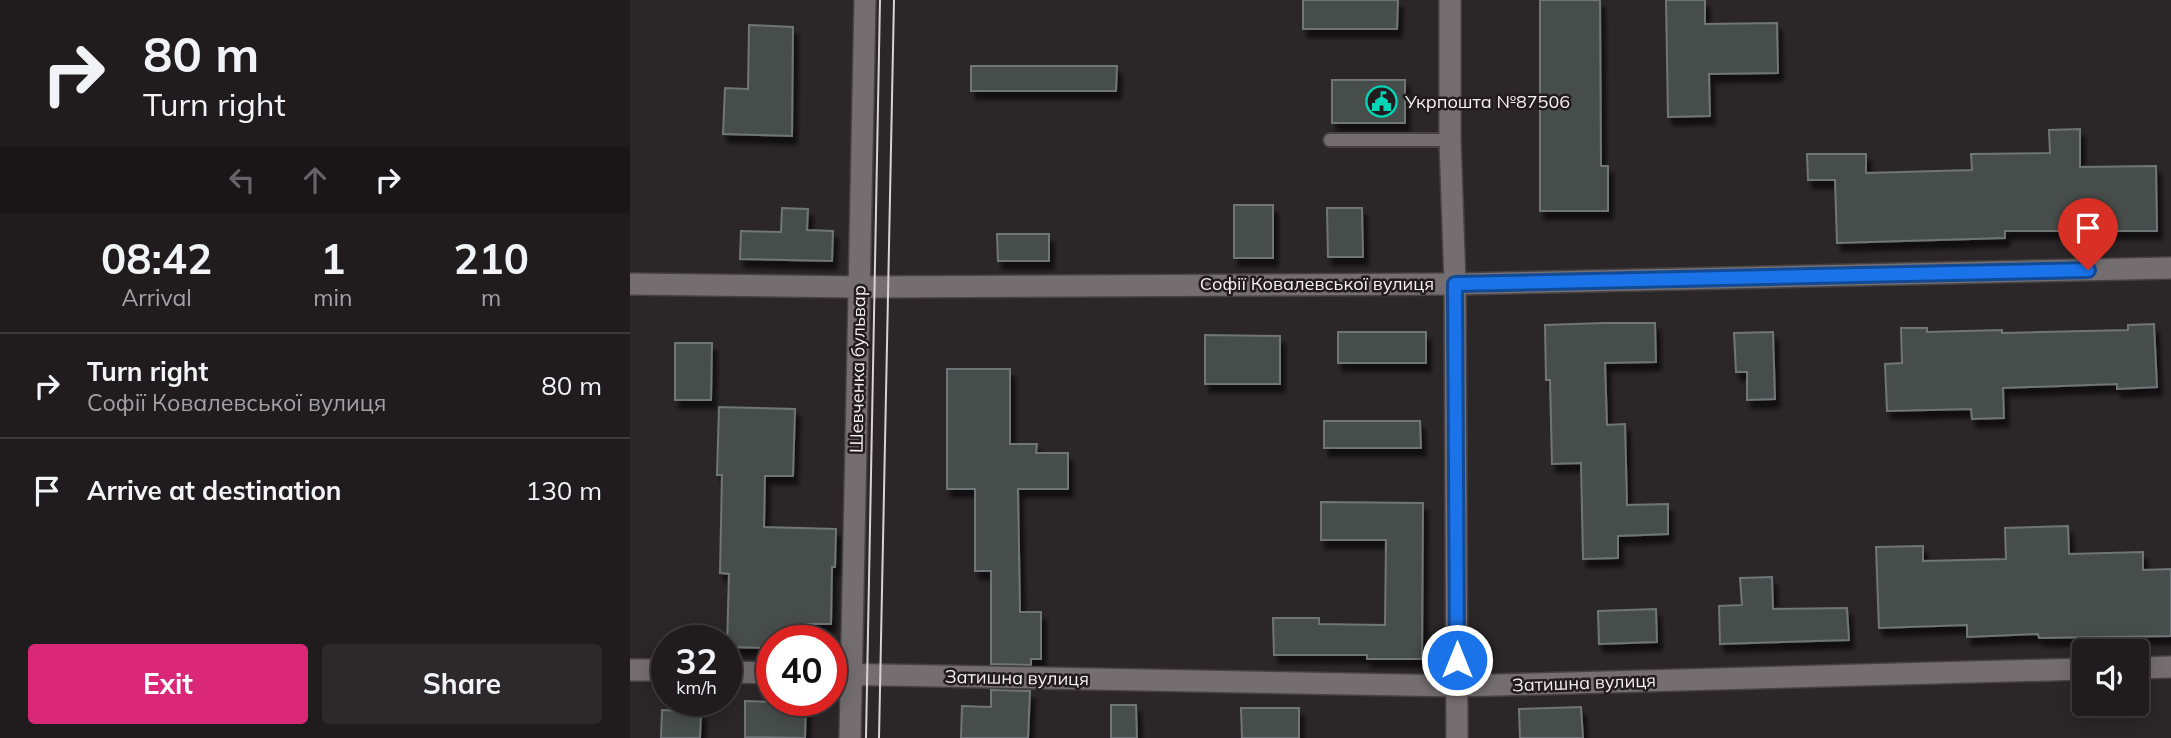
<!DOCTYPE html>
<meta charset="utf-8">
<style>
:root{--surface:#201c1e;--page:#2d292b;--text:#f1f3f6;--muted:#a2a1a4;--line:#3d3a3c;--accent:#db2777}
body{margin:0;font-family:Mulish,sans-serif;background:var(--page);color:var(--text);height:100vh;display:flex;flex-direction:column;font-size:26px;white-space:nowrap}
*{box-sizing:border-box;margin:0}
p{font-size:23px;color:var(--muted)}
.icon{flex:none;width:38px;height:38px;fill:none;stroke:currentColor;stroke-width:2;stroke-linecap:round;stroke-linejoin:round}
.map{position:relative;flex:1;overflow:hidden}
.side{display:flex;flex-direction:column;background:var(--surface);width:630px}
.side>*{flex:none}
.banner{background:#201c1e;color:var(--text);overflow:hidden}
.buttons{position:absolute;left:1442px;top:639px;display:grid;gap:14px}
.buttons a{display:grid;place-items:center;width:77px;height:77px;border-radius:7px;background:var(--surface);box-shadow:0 4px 18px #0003,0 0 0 2px var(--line);font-size:35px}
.speed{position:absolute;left:21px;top:625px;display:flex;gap:14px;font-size:35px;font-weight:700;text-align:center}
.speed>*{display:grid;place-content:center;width:91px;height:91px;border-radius:50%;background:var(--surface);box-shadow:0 4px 18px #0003,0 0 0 2px var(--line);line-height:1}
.speed small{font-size:18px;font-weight:400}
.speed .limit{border:10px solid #d22;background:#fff;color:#111}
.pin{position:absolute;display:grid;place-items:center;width:60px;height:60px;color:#fff;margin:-72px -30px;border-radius:50% 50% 50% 0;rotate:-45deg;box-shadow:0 0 7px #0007}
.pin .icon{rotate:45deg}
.me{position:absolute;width:77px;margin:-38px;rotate:0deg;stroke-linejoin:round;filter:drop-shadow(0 0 5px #0008)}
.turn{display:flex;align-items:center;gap:24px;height:147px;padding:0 28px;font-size:32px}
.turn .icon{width:91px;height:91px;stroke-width:2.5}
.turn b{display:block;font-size:49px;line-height:60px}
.lanes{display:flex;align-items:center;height:66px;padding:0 28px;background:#0003;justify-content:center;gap:35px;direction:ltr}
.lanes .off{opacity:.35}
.eta{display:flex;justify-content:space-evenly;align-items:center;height:119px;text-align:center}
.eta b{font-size:42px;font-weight:700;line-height:49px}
.cta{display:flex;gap:14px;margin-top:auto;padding:14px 28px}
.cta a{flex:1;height:80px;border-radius:7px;background:var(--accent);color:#fff;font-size:28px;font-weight:700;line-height:80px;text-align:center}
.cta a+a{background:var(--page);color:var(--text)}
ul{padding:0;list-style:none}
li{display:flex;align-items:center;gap:21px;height:105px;padding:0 28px;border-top:2px solid var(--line)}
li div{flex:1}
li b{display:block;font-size:26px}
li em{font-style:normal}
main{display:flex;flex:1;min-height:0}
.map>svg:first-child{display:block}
</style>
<main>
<section class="side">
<div class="banner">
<div class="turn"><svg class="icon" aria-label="right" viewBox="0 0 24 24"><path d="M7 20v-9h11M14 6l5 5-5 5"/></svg><div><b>80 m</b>Turn right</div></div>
<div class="lanes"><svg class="icon off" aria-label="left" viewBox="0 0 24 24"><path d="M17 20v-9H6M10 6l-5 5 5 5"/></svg><svg class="icon off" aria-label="ahead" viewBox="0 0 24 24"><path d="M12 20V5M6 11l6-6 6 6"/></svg><svg class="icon" aria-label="right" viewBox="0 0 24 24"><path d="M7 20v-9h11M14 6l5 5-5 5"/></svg></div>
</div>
<div class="eta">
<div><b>08:42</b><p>Arrival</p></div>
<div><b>1</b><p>min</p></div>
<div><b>210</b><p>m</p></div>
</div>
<ul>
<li><svg class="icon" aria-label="right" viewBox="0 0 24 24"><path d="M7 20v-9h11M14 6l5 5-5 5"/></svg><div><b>Turn right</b><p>Софії Ковалевської вулиця</p></div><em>80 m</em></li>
<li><svg class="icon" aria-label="arrive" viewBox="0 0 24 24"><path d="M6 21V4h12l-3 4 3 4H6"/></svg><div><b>Arrive at destination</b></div><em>130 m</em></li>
</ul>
<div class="cta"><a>Exit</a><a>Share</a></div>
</section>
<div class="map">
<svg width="1541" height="738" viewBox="0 0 1541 738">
<defs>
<filter id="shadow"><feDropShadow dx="4.5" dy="8" stdDeviation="2" flood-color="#0009"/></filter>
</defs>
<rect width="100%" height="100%" fill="#2b2628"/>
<!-- building -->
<path fill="#474e4c" stroke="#6f7674" stroke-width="2" filter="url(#shadow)" d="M673 0H768L767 29H673Z
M910 0H970L971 166H978V211H910Z
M1036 0H1075V24L1147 23 1148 73 1079 74 1080 116 1038 117Z
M119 25 163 27 162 136 93 134 95 88 118 89Z
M341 66H487L486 91H341Z
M702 80H775V123H702Z
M1450 129V167L1526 166 1527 231H1375V238L1207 243 1205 180H1178L1177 154H1236V173L1342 170 1341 154 1420 153 1419 130Z
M604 205H643V258H604Z
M152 208 178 209 177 230 203 231 202 261 110 259 111 231 151 232Z
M697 208H732L733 257H698Z
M367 234H419V261H368Z
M974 323H1025L1026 362 975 363 977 425 995 424 997 505 1038 504V534L988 536V558L953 559 951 463 922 464 920 380H916L915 325Z
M1524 324 1527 387 1487 389V384L1373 388 1374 418 1342 419 1341 409 1257 411 1255 364 1272 363 1271 328H1297V332L1372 330V333L1498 330V325Z
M708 332H796V363H708Z
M1143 332 1145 399 1117 400V372H1106L1104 333Z
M575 335 650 336V384H575Z
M45 343H82L81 400H45Z
M317 369H380V444H407L406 453H438V489H388L390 612H411V659H401V665L361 664V571H345V489H317Z
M89 407 165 409 163 476H135L134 527 206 529 205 567H202L201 624H175V640H142V648L97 647 99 574 90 573 92 475H87Z
M694 421H790L791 448H694Z
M691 502 793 503 792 659H737V655H644L643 618H689V624L755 625 756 540H691Z
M1438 526 1439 554 1513 552V570L1541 569V636L1409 638 1408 634 1337 637V625L1249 628 1246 547 1293 546V561L1376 559 1375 528Z
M1142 577 1143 609 1217 608 1219 640 1090 644 1089 606 1112 605 1110 578Z
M1026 609 1027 642 969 644 968 611Z
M361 690 400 691 398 738H331L332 706 361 707Z
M115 701 176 703 175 738 115 737Z
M481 705H506L507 738H481Z
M951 707 953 738H890L889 709Z
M611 708H669V738H612Z
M32 710 71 712 70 738H31Z"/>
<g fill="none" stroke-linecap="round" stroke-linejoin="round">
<defs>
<path id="service" d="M700 140H820"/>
<path id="minor" d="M0 284 229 287 825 284 1541 268
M1507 668 1541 667
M0 670H37
M96 672 142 673
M201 674 827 686 1454 669
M220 738 235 0"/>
<path id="tertiary" d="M820 0V140L825 284 827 738"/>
</defs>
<!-- service casing -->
<use href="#service" stroke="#464142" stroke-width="16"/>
<!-- minor casing -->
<use href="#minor" stroke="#464142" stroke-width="24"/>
<!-- tertiary casing -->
<use href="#tertiary" stroke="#464142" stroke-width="24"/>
<!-- service -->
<use href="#service" stroke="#746e70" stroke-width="12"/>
<!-- minor -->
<use href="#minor" stroke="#746e70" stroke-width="21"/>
<!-- tertiary -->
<use href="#tertiary" stroke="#746e70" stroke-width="21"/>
<!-- tram -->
<path stroke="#d8d4d5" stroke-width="2" d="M236 738 250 0
M249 738 264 0"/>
</g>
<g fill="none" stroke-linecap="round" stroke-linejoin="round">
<defs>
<path id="route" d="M827 660 825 284 1458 270"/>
</defs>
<!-- route casing -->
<use href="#route" stroke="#114b97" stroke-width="18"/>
<!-- route -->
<use href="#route" stroke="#1a73e8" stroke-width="12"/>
</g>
<!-- icons -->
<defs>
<symbol id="civic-ring" viewBox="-11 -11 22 22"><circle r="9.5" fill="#221c1e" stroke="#04d5b6" stroke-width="1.5"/><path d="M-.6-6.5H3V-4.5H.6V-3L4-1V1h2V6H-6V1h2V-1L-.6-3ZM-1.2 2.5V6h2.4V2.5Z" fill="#04d5b6"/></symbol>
</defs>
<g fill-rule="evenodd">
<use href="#civic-ring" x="734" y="84" width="35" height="35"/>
</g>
<g text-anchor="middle" stroke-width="5" stroke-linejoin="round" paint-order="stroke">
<!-- poi labels -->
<g font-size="18" fill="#f5f1f2" stroke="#221c1e" text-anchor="start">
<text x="775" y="108">Укрпошта №87506</text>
</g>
<!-- street labels -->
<g font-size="18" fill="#f5f1f2" stroke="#221c1e">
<text x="687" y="290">Софії Ковалевської вулиця</text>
<text transform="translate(228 369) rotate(-89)" y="6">Шевченка бульвар</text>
<text transform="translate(387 678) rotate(1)" y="6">Затишна вулиця</text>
<text transform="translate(954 683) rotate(-2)" y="6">Затишна вулиця</text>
</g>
</g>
</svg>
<div class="buttons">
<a><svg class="icon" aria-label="sound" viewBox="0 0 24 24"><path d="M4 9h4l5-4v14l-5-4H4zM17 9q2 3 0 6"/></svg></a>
</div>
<div class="speed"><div>32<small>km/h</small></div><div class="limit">40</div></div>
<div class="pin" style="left:1458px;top:270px;background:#d93025"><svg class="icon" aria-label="arrive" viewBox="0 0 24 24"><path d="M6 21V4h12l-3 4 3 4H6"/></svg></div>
<svg class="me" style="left:827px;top:660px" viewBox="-20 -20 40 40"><circle r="17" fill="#1a73e8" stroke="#fff" stroke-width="3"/><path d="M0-11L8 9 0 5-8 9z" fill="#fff"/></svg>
</div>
</main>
